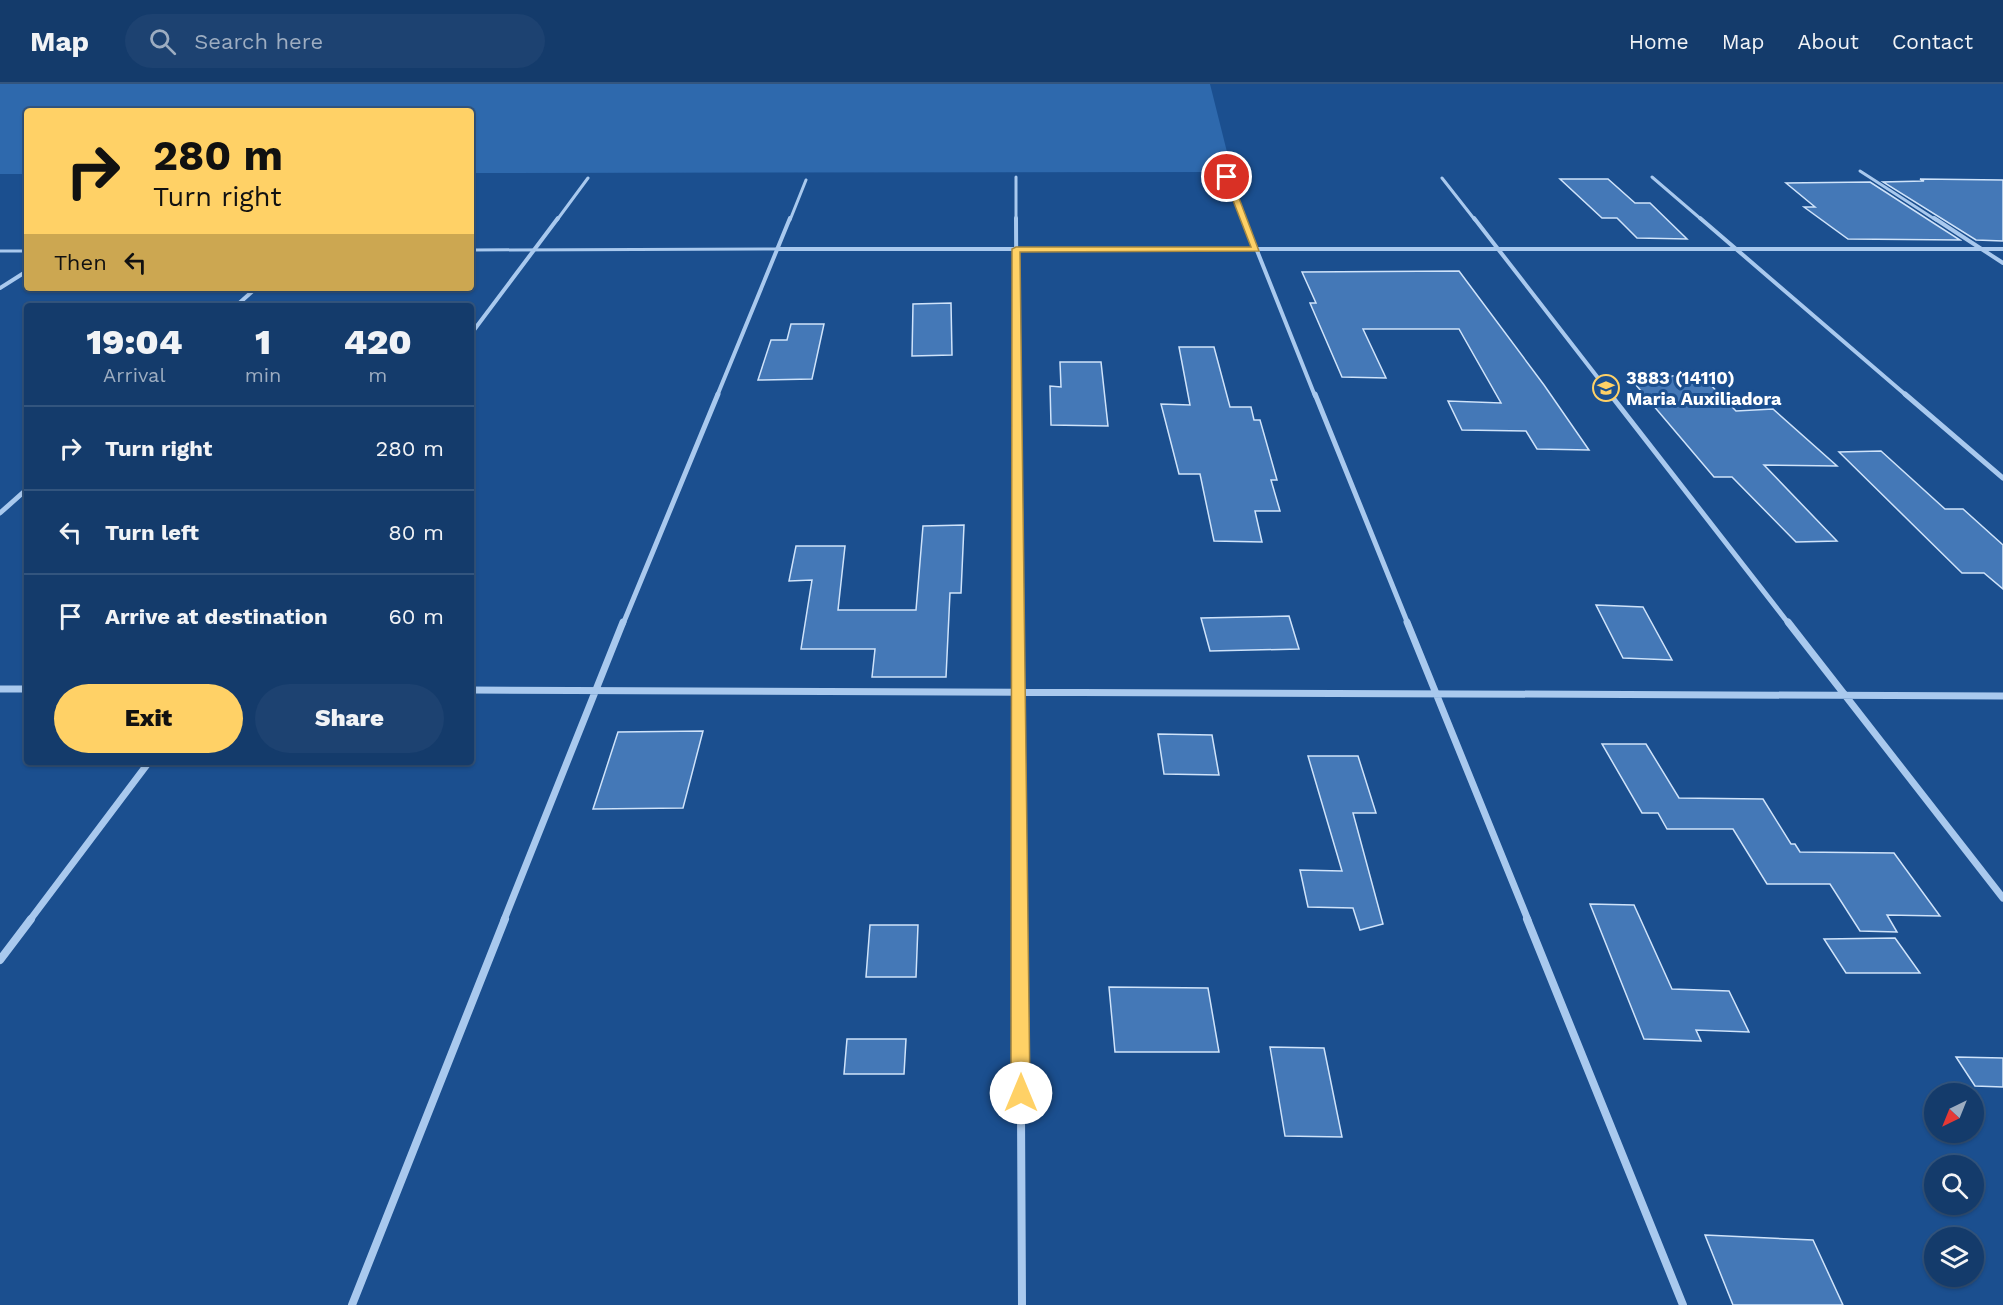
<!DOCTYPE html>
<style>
:root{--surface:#143b6b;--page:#1d4271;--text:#f1f3f6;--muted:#9dadc1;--line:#33557e;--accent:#ffd166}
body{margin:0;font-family:"Work Sans",sans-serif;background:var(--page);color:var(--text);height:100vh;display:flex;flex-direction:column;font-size:22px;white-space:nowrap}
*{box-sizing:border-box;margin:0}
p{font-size:20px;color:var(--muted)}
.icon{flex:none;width:33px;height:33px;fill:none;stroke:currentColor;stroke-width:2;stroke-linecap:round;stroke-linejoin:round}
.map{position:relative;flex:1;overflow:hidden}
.details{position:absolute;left:24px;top:219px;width:450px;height:462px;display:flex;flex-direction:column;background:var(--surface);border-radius:6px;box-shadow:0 2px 4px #0004,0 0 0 2px var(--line)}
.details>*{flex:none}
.hud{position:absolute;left:24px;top:24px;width:450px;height:183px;border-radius:6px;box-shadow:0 2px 4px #0004,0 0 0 2px var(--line);background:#ffd166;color:#111;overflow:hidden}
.needle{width:39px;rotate:223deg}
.fabs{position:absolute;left:1924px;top:999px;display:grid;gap:12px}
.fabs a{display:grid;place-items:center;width:60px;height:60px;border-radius:50%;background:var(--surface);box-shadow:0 2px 4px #0004,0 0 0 2px var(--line);font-size:30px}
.pin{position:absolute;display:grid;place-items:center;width:51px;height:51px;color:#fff;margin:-26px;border:3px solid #fff;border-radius:50%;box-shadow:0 2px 6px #0007}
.me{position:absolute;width:66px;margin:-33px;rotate:0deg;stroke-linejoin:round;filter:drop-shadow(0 0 4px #0008)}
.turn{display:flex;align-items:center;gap:21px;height:126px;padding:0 30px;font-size:27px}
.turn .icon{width:78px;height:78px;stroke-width:2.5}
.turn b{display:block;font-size:42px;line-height:51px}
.then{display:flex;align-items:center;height:57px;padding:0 30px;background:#0003;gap:12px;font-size:22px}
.eta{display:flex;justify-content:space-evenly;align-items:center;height:102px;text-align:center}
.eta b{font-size:36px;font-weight:800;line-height:42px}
.button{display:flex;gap:12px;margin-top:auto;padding:12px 30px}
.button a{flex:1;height:69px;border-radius:36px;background:var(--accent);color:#111;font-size:24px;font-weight:800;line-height:69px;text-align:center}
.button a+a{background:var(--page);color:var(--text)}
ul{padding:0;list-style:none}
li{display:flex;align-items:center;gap:18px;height:84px;padding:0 30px;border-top:2px solid var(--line)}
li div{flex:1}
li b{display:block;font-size:22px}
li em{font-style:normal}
header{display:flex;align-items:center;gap:36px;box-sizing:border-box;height:84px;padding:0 30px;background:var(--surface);border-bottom:2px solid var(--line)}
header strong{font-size:28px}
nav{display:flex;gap:33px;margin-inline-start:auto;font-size:21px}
.search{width:420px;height:54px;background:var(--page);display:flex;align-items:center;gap:15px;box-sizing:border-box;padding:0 21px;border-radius:33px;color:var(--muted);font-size:22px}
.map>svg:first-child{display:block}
</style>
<header>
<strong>Map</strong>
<div class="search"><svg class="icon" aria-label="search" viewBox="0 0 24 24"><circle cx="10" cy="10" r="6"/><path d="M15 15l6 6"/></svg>Search here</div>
<nav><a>Home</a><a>Map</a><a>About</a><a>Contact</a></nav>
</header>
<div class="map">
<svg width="2003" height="1221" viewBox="0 0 2003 1221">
<rect width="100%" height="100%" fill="#1b4f8f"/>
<!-- green -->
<path fill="#2e69ad" d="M0 0H1210L1232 88 471 89V27H27V90H0Z"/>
<!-- building -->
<path fill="#4478b7" stroke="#cfe3fa" stroke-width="1.5" d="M1560 95H1608L1635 119H1650L1687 155 1637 154 1617 134H1602Z
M1920 95 2003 96V157L1976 156 1883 98 1924 97Z
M1870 98 1935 140 1960 156 1848 155 1804 123H1815L1786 99Z
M1459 187 1544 301 1589 366 1537 365 1526 347 1462 346 1448 317 1501 319 1459 245H1363L1386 294 1342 293 1310 219H1316L1302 188Z
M951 219 952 271 912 272 913 220Z
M791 240H824L812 295 758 296 771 256H787Z
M1179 263H1214L1230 323H1251L1254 336H1260L1277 396H1271L1280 427H1255L1262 458 1214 457 1200 390H1179L1161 320 1190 321Z
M1060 278H1101L1108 342 1051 341 1050 302 1061 303Z
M1655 292H1702L1736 327 1773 325 1837 382 1764 381 1837 457 1796 458 1732 393H1714L1630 294H1657Z
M1881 367 1945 425H1963L2003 461V505L1984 489H1962L1839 368Z
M964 441 961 509H950L946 593H872L875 565H801L812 496 789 497 796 462H845L838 526H916L923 442Z
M1596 521 1643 523 1672 576 1623 574Z
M1289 532 1299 565 1210 567 1201 534Z
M703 647 683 724 593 725 618 648Z
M1158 650 1212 651 1219 691 1164 690Z
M1602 660H1646L1679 714 1763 715 1791 760H1795L1800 768 1894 769 1940 832 1887 831 1897 848 1860 847 1830 800H1767L1733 745H1667L1658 729H1642Z
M1308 672H1358L1376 729H1353L1383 840 1360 846 1353 824 1308 823 1300 786 1342 787Z
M1590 820 1634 821 1672 905 1729 907 1749 948 1696 946 1701 957 1644 955Z
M870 841H918L916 893H866Z
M1895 854 1920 889H1846L1824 855Z
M1109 903 1208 904 1219 968H1115Z
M847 955H906L904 990H844Z
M1270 963 1324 964 1342 1053 1285 1052Z
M1956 973 2003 974V1003L1975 1002Z
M1705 1151 1813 1156 1843 1221H1733Z"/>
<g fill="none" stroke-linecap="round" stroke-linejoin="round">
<!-- lane -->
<path stroke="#a9c9ee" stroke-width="3" d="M471 166 777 165
M0 167H27"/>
<!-- street-far4 -->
<path stroke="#a9c9ee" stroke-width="3" d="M1860 87 1936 136
M1016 93V136
M1227 93 1244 136
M1652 93 1702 136
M1442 94 1475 136
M557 136 588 94
M790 136 806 96"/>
<!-- street-far3 -->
<path stroke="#a9c9ee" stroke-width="4" d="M1016 134 1017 312
M1244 134 1315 312
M1474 134 1612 312
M1700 134 1907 312
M1934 134 2003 179
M777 165H2003
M0 204 27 187
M236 222 256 204
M471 250 558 134
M717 312 790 134"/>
<!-- street-far2 -->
<path stroke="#a9c9ee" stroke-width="5" d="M1017 310 1018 540
M1315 310 1408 540
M1610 310 1789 540
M1905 310 2003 394
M0 429 27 405
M623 540 718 310"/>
<!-- street-far1 -->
<path stroke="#a9c9ee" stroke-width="7" d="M1018 538 1020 836
M1407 538 1528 836
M1788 538 2003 814
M0 605H27
M471 606 2003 612
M30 836 149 678
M504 836 623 538"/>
<!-- street -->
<path stroke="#a9c9ee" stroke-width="8" d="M1020 835 1022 1221
M1527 835 1683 1221
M0 876 31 835
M352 1221 505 835"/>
</g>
<!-- route -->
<path fill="#ffd166" stroke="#a68842" stroke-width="1.5" d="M1227 91 1231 93 1259 167 1020 168 1030 1009 1027 1015 1021 1018 1014 1015 1011 1009 1012 165 1016 163H1251L1224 93Z"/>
<!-- icons -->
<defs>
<symbol id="school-ring" viewBox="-11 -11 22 22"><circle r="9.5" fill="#1b4f8f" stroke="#ffd166" stroke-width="1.5"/><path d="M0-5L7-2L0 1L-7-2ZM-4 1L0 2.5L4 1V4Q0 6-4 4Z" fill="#ffd166"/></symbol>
</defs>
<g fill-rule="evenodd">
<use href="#school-ring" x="1591" y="289" width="30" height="30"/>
</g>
<g text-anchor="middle" stroke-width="6" stroke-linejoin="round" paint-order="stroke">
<!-- far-poi labels -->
<g font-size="18" font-weight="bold" fill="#fff" stroke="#1b4f8f" text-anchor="start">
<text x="1626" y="300">3883 (14110)<tspan x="1626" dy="21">Maria Auxiliadora</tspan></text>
</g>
</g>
</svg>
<div class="fabs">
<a><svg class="needle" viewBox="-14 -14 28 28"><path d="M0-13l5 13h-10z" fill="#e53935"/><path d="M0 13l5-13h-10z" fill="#9dadc1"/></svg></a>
<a><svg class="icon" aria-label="search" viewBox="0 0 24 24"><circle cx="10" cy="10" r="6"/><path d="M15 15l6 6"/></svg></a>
<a><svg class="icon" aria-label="layers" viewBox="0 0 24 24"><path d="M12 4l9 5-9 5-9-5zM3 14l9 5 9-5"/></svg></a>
</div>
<div class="pin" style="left:1227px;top:93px;background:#d93025"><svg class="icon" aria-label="arrive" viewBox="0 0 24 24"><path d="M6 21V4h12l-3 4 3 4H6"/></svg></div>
<svg class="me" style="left:1021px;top:1009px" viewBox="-20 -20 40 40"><circle r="19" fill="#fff"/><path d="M0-13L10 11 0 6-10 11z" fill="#ffd166"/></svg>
<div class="hud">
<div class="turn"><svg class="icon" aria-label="right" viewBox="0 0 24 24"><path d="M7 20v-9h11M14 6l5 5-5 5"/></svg><div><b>280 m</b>Turn right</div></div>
<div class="then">Then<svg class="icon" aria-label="left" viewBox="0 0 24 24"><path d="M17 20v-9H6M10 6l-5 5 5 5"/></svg></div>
</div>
<section class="details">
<div class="eta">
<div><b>19:04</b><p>Arrival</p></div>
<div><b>1</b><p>min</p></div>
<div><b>420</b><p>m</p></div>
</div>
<ul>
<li><svg class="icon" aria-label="right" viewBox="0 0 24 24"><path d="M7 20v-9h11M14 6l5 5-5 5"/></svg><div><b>Turn right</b></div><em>280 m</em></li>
<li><svg class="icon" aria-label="left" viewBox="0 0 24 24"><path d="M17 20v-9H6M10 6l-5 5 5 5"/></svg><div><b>Turn left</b></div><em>80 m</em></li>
<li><svg class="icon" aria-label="arrive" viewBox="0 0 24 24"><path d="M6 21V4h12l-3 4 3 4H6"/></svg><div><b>Arrive at destination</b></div><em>60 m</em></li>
</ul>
<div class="button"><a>Exit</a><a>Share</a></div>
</section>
</div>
